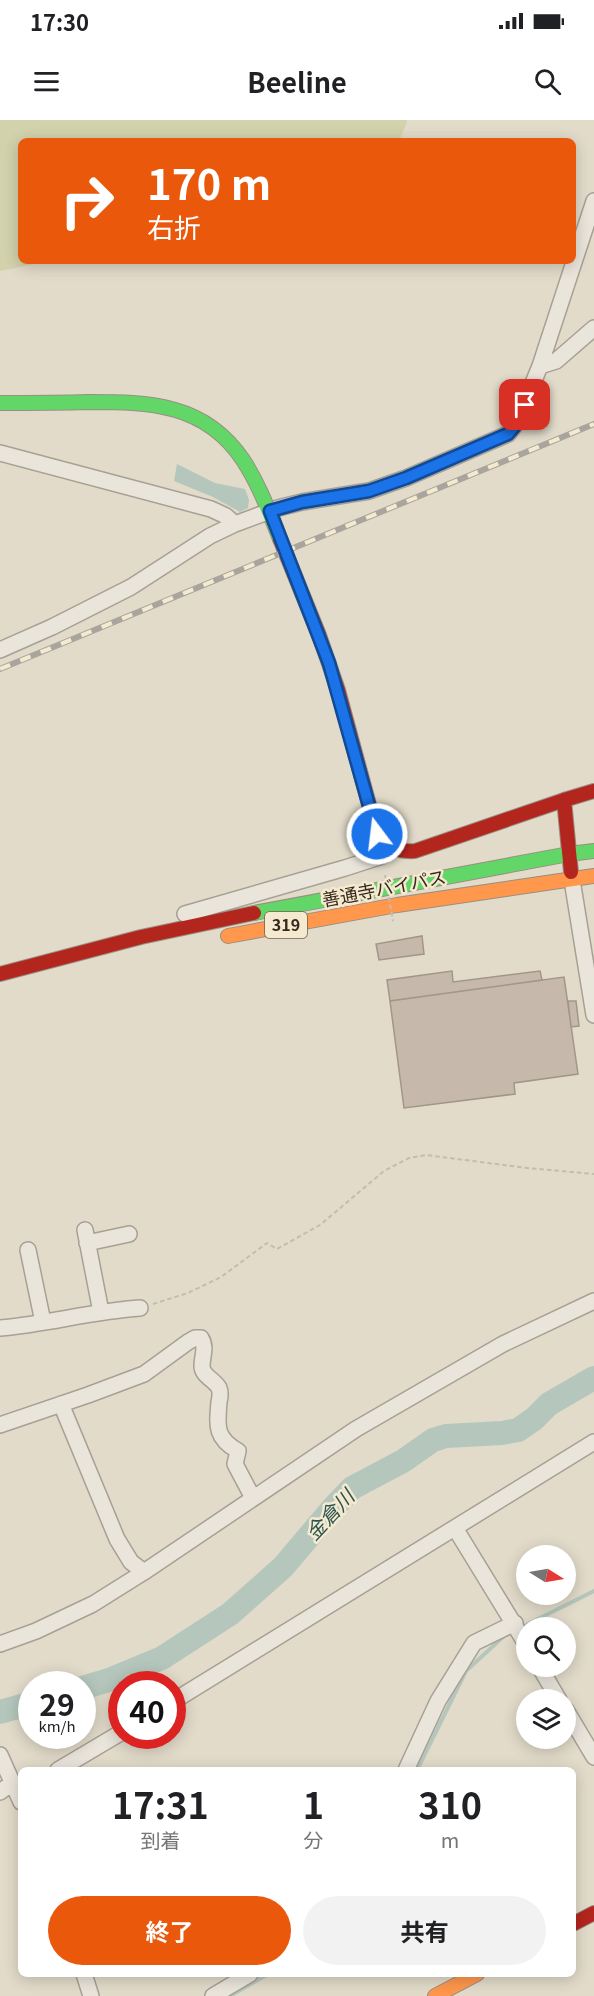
<!DOCTYPE html>
<html lang="ja">
<meta charset="utf-8">
<style>
:root{--surface:#fff;--page:#f2f2f2;--text:#202124;--muted:#757577;--accent:#ea580c}
body{margin:0;font-family:Georgia,"Noto Sans JP",serif;background:var(--page);color:var(--text);height:100vh;display:flex;flex-direction:column;font-size:22px;white-space:nowrap}
*{box-sizing:border-box;margin:0}
p{font-size:20px;color:var(--muted)}
.icon{flex:none;width:33px;height:33px;fill:none;stroke:currentColor;stroke-width:2;stroke-linecap:round;stroke-linejoin:round}
.map{position:relative;flex:1;overflow:hidden}
.sheet{position:absolute;left:18px;top:1647px;width:558px;height:210px;display:flex;flex-direction:column;background:var(--surface);border-radius:9px;box-shadow:0 3px 15px #0003}
.sheet>*{flex:none}
.guide{position:absolute;left:18px;top:18px;width:558px;height:126px;border-radius:9px;box-shadow:0 3px 15px #0003;background:#ea580c;color:#fff;overflow:hidden}
.needle{width:39px;rotate:101deg}
.fabs{position:absolute;left:516px;top:1425px;display:grid;gap:12px}
.fabs a{display:grid;place-items:center;width:60px;height:60px;border-radius:50%;background:var(--surface);box-shadow:0 3px 15px #0003;font-size:30px}
.speed{position:absolute;left:18px;top:1551px;display:flex;gap:12px;font-size:30px;font-weight:700;text-align:center}
.speed>*{display:grid;place-content:center;width:78px;height:78px;border-radius:50%;background:var(--surface);box-shadow:0 3px 15px #0003;line-height:1}
.speed small{font-size:15px;font-weight:400}
.speed .limit{border:9px solid #d22;background:#fff;color:#111}
.pin{position:absolute;display:grid;place-items:center;width:51px;height:51px;color:#fff;margin:-26px;border-radius:12px;box-shadow:0 3px 9px #0006}
.me{position:absolute;width:66px;margin:-33px;rotate:345deg;stroke-linejoin:round;filter:drop-shadow(0 0 4px #0008)}
.turn{display:flex;align-items:center;gap:21px;height:126px;padding:0 30px;font-size:27px}
.turn .icon{width:78px;height:78px;stroke-width:2.5}
.turn b{display:block;font-size:42px;line-height:51px}
.eta{display:flex;justify-content:space-evenly;align-items:center;height:102px;text-align:center}
.eta b{font-size:36px;font-weight:700;line-height:42px}
.action{display:flex;gap:12px;margin-top:auto;padding:12px 30px}
.action a{flex:1;height:69px;border-radius:36px;background:var(--accent);color:#fff;font-size:24px;font-weight:700;line-height:69px;text-align:center}
.action a+a{background:var(--page);color:var(--text)}
.status{display:flex;justify-content:space-between;align-items:center;height:42px;padding:0 30px;background:var(--surface);direction:ltr}
.status svg{height:16px;fill:currentColor}
header{display:flex;justify-content:space-between;align-items:center;height:78px;padding:0 30px;background:var(--surface);font-size:27px;font-weight:700}
.map>svg:first-child{display:block}
</style>
<div class="status"><b>17:30</b><svg viewBox="0 0 49 12"><path d="M0 12V9h3v3zM5 12V6h3v6zM10 12V3h3v9zM15 12V0h3v12zM26 1h20v11H26zM47 4h2v5h-2z"/></svg></div>
<header><svg class="icon" aria-label="menu" viewBox="0 0 24 24"><path d="M4 6h16M4 12h16M4 18h16"/></svg>Beeline<svg class="icon" aria-label="search" viewBox="0 0 24 24"><circle cx="10" cy="10" r="6"/><path d="M15 15l6 6"/></svg></header>
<div class="map">
<svg width="594" height="1876" viewBox="0 0 594 1876">
<rect width="100%" height="100%" fill="#e2dbca"/>
<!-- green -->
<path fill="#d2d2ac" d="M0 0H406L407 2 399 21H21V141H49L0 151Z"/>
<!-- water -->
<path fill="#b5c7bc" d="M177 344 215 363 245 369 249 380 248 388 240 392 213 377 174 361Z"/>
<g fill="none" stroke-linecap="round" stroke-linejoin="round">
<!-- stream -->
<path stroke="#b5c7bc" stroke-width="4" d="M520 1508 594 1471
M417 1650 466 1551 503 1517
M230 1876 268 1854"/>
<!-- river -->
<path stroke="#b5c7bc" stroke-width="24" d="M82 1568 109 1560 162 1538 230 1494 283 1447 333 1388 352 1368 403 1341 433 1320 446 1316 502 1313 518 1310 534 1299 549 1284 594 1258
M0 1592 32 1583"/>
</g>
<!-- building -->
<path fill="#c6b9ab" stroke="#a2968a" stroke-width="1.5" d="M422 816 424 834 379 840 376 824Z
M452 851 453 862 540 851 542 860 390 881 387 860Z
M564 857 578 954 514 963 515 974 404 988 390 881Z
M568 881H576L579 906 571 907Z"/>
<g fill="none" stroke-linecap="round" stroke-linejoin="round">
<defs>
<path id="street" d="M540 246 556 241 594 208
M0 333 211 389 226 396 235 404
M0 530 52 507 131 467 210 416 235 404 278 388 302 382 369 371 406 358 508 314 517 302 540 246 594 81
M572 760 594 895
M185 794 345 748 382 736 392 729
M85 1110 101 1192
M87 1123 129 1114
M28 1130 43 1202
M0 1208C47 1204 93 1191 140 1188
M61 1284 117 1419 131 1442 144 1452
M0 1305 88 1275 144 1254 188 1222 195 1218H201C207 1228 202 1235 202 1246 202 1256 215 1260 219 1268 221 1273 220 1278 219 1282 217 1306 215 1318 238 1331L235 1344 253 1378
M455 1408 526 1524
M0 1524 36 1511 93 1484 144 1452 356 1309 503 1224 594 1181
M539 1546 559 1580
M172 1582 594 1322
M566 1590 594 1637
M0 1635 21 1682
M58 1650 122 1612
M406 1650 438 1581 474 1523 515 1503
M0 1672 12 1663
M84 1854 91 1876
M213 1876 250 1854"/>
<path id="fast" d="M0 283C29 283 58 283 88 282 149 282 205 283 243 340 259 364 269 392 280 419
M254 793 569 734 594 731"/>
<path id="slow" d="M228 816 397 785 594 756
M435 1876 477 1854"/>
<path id="jam" d="M280 419 319 515 338 570 377 714C387 728 398 732 415 731L564 680
M571 752 564 680 594 671
M0 854 141 817 254 793
M573 1804 594 1793"/>
</defs>
<!-- street casing -->
<use href="#street" stroke="#a7a094" stroke-width="18"/>
<!-- fast casing -->
<use href="#fast" stroke="#978f83" stroke-width="16"/>
<!-- slow casing -->
<use href="#slow" stroke="#978f83" stroke-width="16"/>
<!-- jam casing -->
<use href="#jam" stroke="#978f83" stroke-width="16"/>
<!-- path -->
<path stroke="#c3bcb2" stroke-width="2" stroke-dasharray="4.5 3" stroke-linecap="butt" d="M153 1184 188 1173 221 1157 267 1123 277 1129 320 1105 384 1051 409 1038 426 1035 527 1048 594 1054"/>
<!-- street -->
<use href="#street" stroke="#eae5db" stroke-width="15"/>
<!-- fast -->
<use href="#fast" stroke="#63d668" stroke-width="14"/>
<!-- slow -->
<use href="#slow" stroke="#ff974d" stroke-width="14"/>
<!-- jam -->
<use href="#jam" stroke="#b3261e" stroke-width="14"/>
<defs>
<path id="rail" d="M0 549 594 304"/>
</defs>
<!-- rail casing -->
<use href="#rail" stroke="#a9a59c" stroke-width="6"/>
<!-- rail -->
<use href="#rail" stroke="#f5e9cf" stroke-width="4" stroke-dasharray="11" stroke-linecap="butt"/>
<!-- path-bridge -->
<path stroke="#c3bcb2" stroke-width="2" stroke-dasharray="4.5 3" stroke-linecap="butt" d="M385 755 393 801"/>
</g>
<g fill="none" stroke-linecap="round" stroke-linejoin="round">
<defs>
<path id="route" d="M377 714 329 543 270 391 302 382 369 371 406 358 508 314 518 302 525 285"/>
</defs>
<!-- route casing -->
<use href="#route" stroke="#114b97" stroke-width="15"/>
<!-- route -->
<use href="#route" stroke="#1a73e8" stroke-width="10"/>
</g>
<g text-anchor="middle" stroke-width="5" stroke-linejoin="round" paint-order="stroke">
<!-- shield labels -->
<rect fill="#f5e9cf" stroke="#6f6252" stroke-width="1.5" x="265" y="792" width="42" height="26" rx="4.5"/>
<g font-size="16" font-weight="bold" fill="#35281c">
<text x="286" y="811">319</text>
</g>
<!-- street labels -->
<g font-size="18" fill="#35281c" stroke="#f5e9cf">
<text transform="translate(384 769) rotate(-11)" y="6">善通寺バイパス</text>
</g>
<!-- water labels -->
<g font-size="20" font-style="italic" fill="#2b5552" stroke="#f5e9cf">
<text transform="translate(330 1395) rotate(-47)" y="7">金倉川</text>
</g>
</g>
</svg>
<div class="fabs">
<a><svg class="needle" viewBox="-14 -14 28 28"><path d="M0-13l5 13h-10z" fill="#e53935"/><path d="M0 13l5-13h-10z" fill="#757577"/></svg></a>
<a><svg class="icon" aria-label="search" viewBox="0 0 24 24"><circle cx="10" cy="10" r="6"/><path d="M15 15l6 6"/></svg></a>
<a><svg class="icon" aria-label="layers" viewBox="0 0 24 24"><path d="M12 4l9 5-9 5-9-5zM3 14l9 5 9-5"/></svg></a>
</div>
<div class="speed"><div>29<small>km/h</small></div><div class="limit">40</div></div>
<div class="pin" style="left:525px;top:285px;background:#d93025"><svg class="icon" aria-label="arrive" viewBox="0 0 24 24"><path d="M6 21V4h12l-3 4 3 4H6"/></svg></div>
<svg class="me" style="left:377px;top:714px" viewBox="-20 -20 40 40"><circle r="17" fill="#1a73e8" stroke="#fff" stroke-width="3"/><path d="M0-11L8 9 0 5-8 9z" fill="#fff"/></svg>
<div class="guide">
<div class="turn"><svg class="icon" aria-label="right" viewBox="0 0 24 24"><path d="M7 20v-9h11M14 6l5 5-5 5"/></svg><div><b>170 m</b>右折</div></div>
</div>
<section class="sheet">
<div class="eta">
<div><b>17:31</b><p>到着</p></div>
<div><b>1</b><p>分</p></div>
<div><b>310</b><p>m</p></div>
</div>
<div class="action"><a>終了</a><a>共有</a></div>
</section>
</div>
